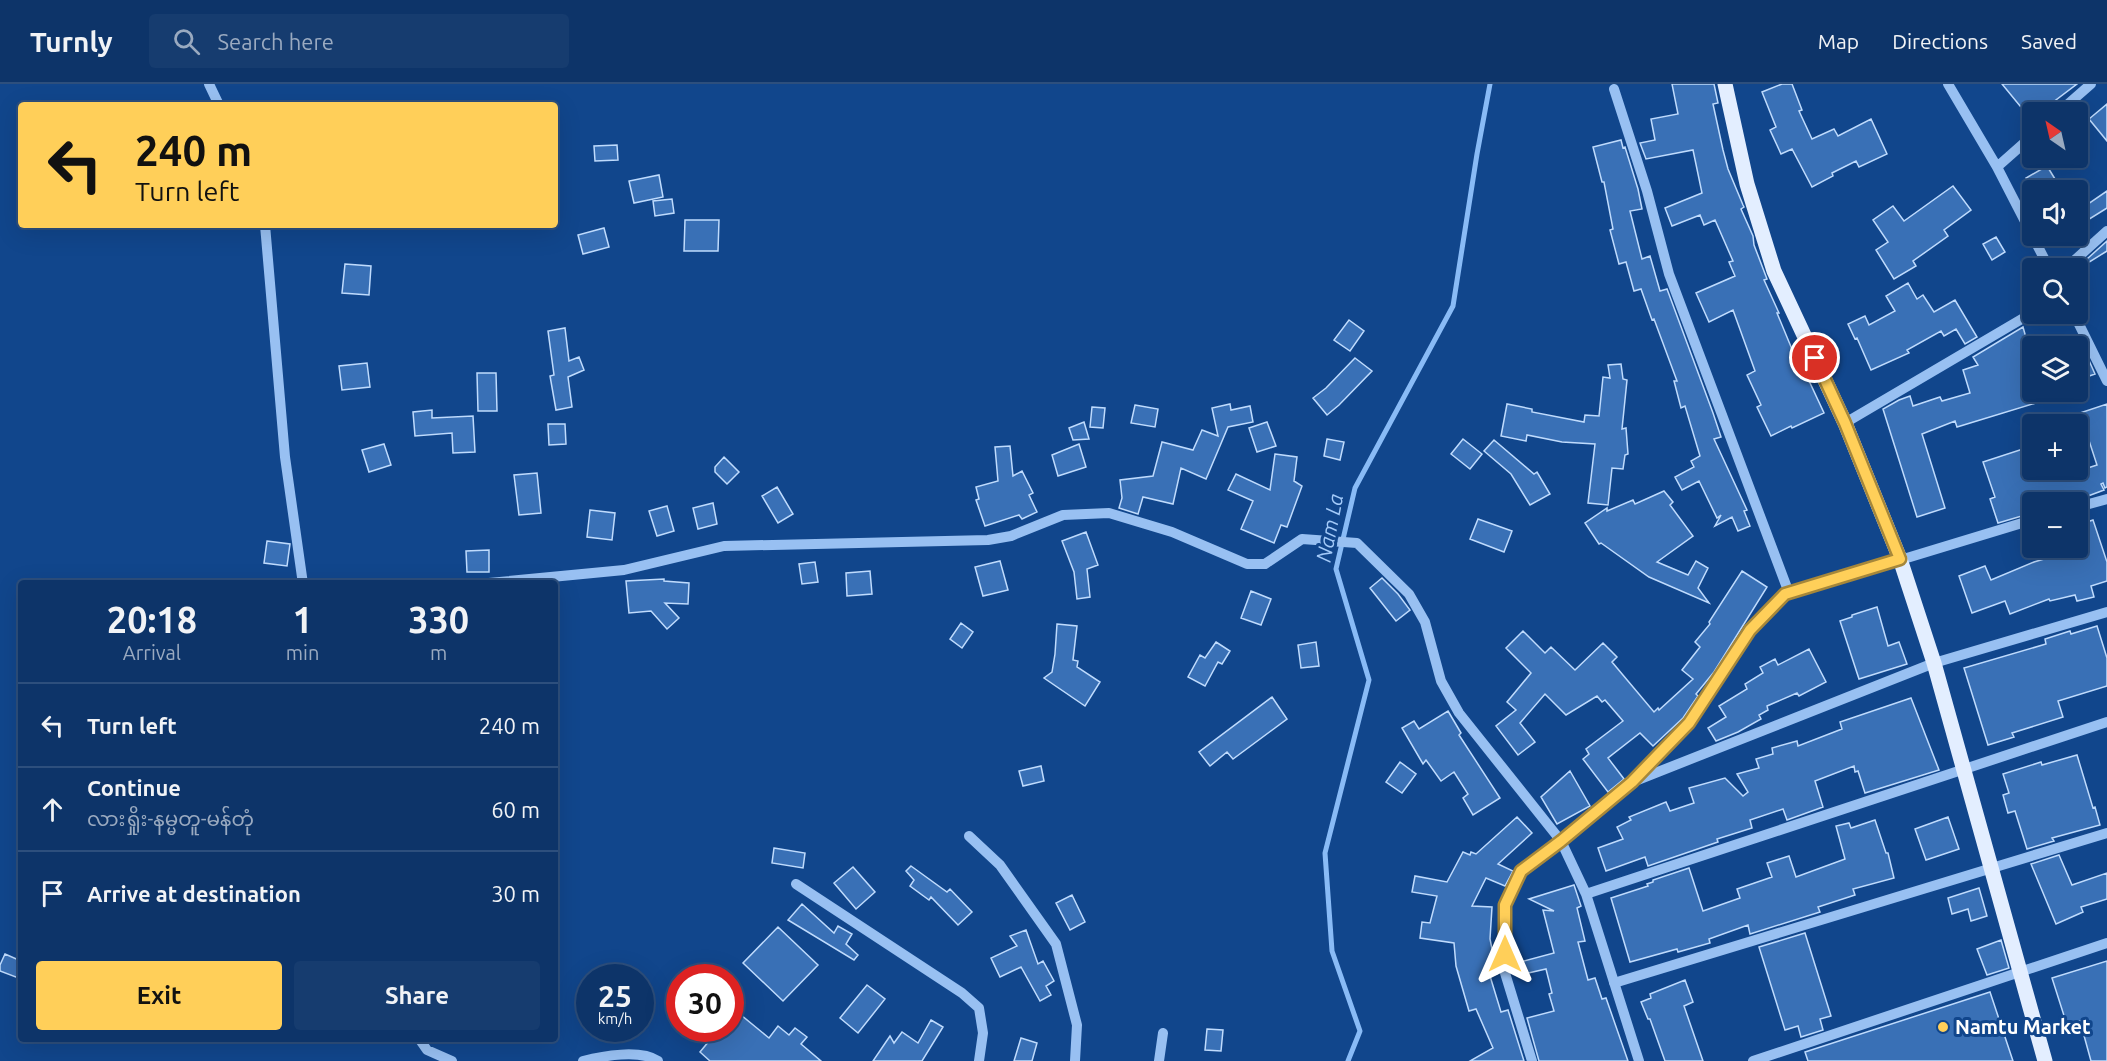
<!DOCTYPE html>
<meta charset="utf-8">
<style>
:root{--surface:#0d3469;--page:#163c6f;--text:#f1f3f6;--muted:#9aaac0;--line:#2d4f7d;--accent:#ffcf59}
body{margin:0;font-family:Ubuntu,"Noto Sans Myanmar",sans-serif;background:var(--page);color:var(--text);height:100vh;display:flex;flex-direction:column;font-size:22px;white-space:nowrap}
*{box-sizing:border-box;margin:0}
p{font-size:20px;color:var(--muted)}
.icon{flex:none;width:33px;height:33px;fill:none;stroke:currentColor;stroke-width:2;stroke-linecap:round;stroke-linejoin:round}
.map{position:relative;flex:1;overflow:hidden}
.sheet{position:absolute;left:18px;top:496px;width:540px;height:462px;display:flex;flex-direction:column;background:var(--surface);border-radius:6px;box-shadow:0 6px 24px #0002,0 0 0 2px var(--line)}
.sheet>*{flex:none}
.guide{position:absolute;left:18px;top:18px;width:540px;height:126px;border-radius:6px;box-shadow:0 6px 24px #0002,0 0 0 2px var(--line);background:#ffcf59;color:#111;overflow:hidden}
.needle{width:39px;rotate:326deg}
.tools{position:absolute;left:2022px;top:18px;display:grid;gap:12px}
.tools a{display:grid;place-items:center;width:66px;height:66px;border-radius:6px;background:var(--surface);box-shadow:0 6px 24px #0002,0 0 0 2px var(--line);font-size:30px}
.speed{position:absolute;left:576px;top:880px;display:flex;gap:12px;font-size:30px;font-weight:700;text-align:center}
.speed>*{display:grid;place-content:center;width:78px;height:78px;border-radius:50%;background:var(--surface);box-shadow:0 6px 24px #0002,0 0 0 2px var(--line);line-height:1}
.speed small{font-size:15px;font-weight:400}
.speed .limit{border:9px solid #d22;background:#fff;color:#111}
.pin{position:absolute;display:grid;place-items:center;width:51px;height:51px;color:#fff;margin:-26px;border:3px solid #fff;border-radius:50%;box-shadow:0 2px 6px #0007}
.me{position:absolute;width:66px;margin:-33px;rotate:0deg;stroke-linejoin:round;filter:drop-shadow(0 0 4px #0008)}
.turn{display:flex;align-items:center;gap:21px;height:126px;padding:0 18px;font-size:27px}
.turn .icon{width:78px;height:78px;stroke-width:2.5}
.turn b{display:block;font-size:42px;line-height:51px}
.eta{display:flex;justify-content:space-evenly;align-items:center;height:102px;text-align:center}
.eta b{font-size:36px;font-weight:700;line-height:42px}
.primary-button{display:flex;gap:12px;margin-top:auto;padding:12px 18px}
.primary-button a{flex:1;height:69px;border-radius:6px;background:var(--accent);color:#111;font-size:24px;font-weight:700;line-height:69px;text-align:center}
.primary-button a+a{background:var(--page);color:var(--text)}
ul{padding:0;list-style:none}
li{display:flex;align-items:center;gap:18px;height:84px;padding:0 18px;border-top:2px solid var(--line)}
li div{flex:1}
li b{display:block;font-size:22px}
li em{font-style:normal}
header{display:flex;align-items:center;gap:36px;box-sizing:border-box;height:84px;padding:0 30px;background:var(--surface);border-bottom:2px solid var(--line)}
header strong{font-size:28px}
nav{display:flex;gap:33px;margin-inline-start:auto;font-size:21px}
.search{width:420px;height:54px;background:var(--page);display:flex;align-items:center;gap:15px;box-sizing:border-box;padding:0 21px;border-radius:6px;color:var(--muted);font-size:22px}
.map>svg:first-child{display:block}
</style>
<header>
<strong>Turnly</strong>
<div class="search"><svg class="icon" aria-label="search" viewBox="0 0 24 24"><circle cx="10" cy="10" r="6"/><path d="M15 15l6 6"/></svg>Search here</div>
<nav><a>Map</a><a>Directions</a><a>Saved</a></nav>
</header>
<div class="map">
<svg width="2107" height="977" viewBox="0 0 2107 977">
<rect width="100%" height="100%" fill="#11468c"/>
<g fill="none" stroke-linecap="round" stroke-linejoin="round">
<!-- stream -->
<path stroke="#89bbf6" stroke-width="5" d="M1348 977 1360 947 1332 867 1325 769 1369 596 1336 485 1355 404 1453 222 1477 70 1490 0"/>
</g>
<!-- building -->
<path fill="#3970b6" stroke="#bfdbfd" stroke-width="1.5" d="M1672 0H1714L1718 19 1713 20 1723 66 1728 85 1743 121 1744 123 1741 125 1753 152 1754 161 1767 195 1764 196 1779 229H1777L1794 270 1801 267 1808 285 1804 286 1824 329 1792 344 1791 342 1771 352 1757 323 1761 321 1747 291 1755 287 1733 226 1709 238 1696 209 1735 192 1729 178 1733 177 1715 136 1704 141 1700 131 1672 142 1665 124 1702 109 1693 66 1646 75 1640 59 1655 56 1651 35 1678 30Z
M1782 0H1792L1802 26 1799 27 1812 55 1834 45 1838 52 1871 35 1887 70 1859 83 1856 77 1832 89 1833 92 1812 103 1792 65 1781 70 1770 46 1776 43 1762 8Z
M2002 0H2077L2040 28H2025Z
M2107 20V57L2089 35Z
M1621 56 1623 64 1625 63 1638 105 1642 125 1630 127 1642 175 1650 172 1660 207 1667 205 1713 329 1721 353 1714 355 1747 426 1744 427 1750 442 1738 447 1732 433 1715 442 1721 431 1717 434 1699 397 1682 406 1675 393 1694 383 1691 377 1700 372 1685 322 1681 324 1674 297H1677L1654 235 1652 236 1641 205 1634 207 1626 178 1619 180 1610 146 1613 145 1604 98H1602L1593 63Z
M617 61 618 76 595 77 594 62Z
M2047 82 2055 95 2061 106H2033L2026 94Z
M659 91 663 113 634 119 629 97Z
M1953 102 1971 126 1944 146 1948 152 1913 177 1916 182 1894 195 1876 166 1888 158 1873 136 1893 122 1904 137Z
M2107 107V124L2083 139 2078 130V127Z
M672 115 674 129 655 132 653 117Z
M685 136H719L718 167H684Z
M604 144 609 163 583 170 578 151Z
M1996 153 2005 168 1992 176 1983 160Z
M2107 157V167L2078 185 2077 184Z
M345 180 371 182 369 211 342 209Z
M1908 199 1917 215 1923 211 1934 228 1955 216 1977 253 1965 260 1956 245 1944 252 1941 247 1907 266 1909 269 1871 286 1857 254 1855 255 1848 240 1865 232 1869 241 1895 227 1886 212Z
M1349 236 1364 247 1350 267 1334 256Z
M2023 243 2032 275V308H2062V311L1957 343 1955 337 1922 350 1945 424 1917 433 1883 325 1899 316 1910 312 1913 322 1940 313 1942 317 1970 309 1963 286 1978 281 1973 273Z
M565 244 569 277 579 273 584 286 568 293 572 323 556 326 550 292 554 291 548 247Z
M2087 272 2095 290 2078 296V275Z
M1355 274 1372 287 1339 321 1327 331 1313 314 1326 304Z
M367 279 370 303 342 306 339 282Z
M1621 280 1623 295 1627 296 1622 345 1626 344 1628 370 1625 371 1623 385 1612 384 1608 421 1588 419 1595 360 1562 358 1527 351 1526 357 1501 352 1507 320 1532 325V328L1584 338 1585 331 1599 332 1603 293 1610 294 1608 281Z
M477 289H496L497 327H478Z
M1230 320 1231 326 1250 322 1253 338 1228 343 1206 395 1181 384 1173 420 1143 413 1138 430 1119 424 1122 414 1120 396 1153 392 1162 358 1193 366 1202 346 1218 352 1212 324Z
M2107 320V403L2105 404 2103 399 2101 400 2104 406 2072 418H2032V429L1998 439 1990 415 1995 413 1983 378 2032 362V386H2064L2066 391 2097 381 2080 329Z
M1135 321 1158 325 1155 343 1131 339Z
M1092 323 1105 324 1103 344 1090 343Z
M432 326V334L473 332 475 368 453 369 452 349 415 352 413 328Z
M1084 338 1089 355 1073 356 1069 344Z
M1267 338 1276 362 1257 368 1249 344Z
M548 340H565L566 360 549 361Z
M1327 355 1344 358 1340 376 1324 372Z
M1463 355 1482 370 1470 385 1451 370Z
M1494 356 1534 390 1537 388 1550 410 1530 421 1511 390 1484 367Z
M384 360 391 381 369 388 362 366Z
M1079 360 1086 383 1058 392 1052 371Z
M1010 362 1013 392 1022 387 1033 409 1029 411 1037 428 1022 435 1019 431 985 442 976 416 979 415 976 403 998 397 995 363Z
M1275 370 1297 373 1294 397 1302 402 1287 443 1281 441 1274 459 1241 445 1253 417 1228 406 1236 390 1270 406Z
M724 373 739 388 727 400 715 388V383Z
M537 389 541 429 519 431 514 391Z
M777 403 793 430 778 439 762 412Z
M1664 407 1673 418 1670 421 1693 452 1657 478 1688 491 1696 477 1708 484 1698 504 1709 519 1649 493 1601 459 1599 460 1585 439 1607 424V427L1633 416 1635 420Z
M713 419 717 440 698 445 693 424Z
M667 422 674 447 657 452 649 427Z
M590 426 615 429 612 456 587 453Z
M1478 435 1512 447 1504 468 1470 455Z
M2093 436 2107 478V497L2091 502 2094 513 2077 517 2075 511 2050 517 2049 515 2010 530 2005 517 1972 529 1959 492 1985 482 1991 496 2034 478 2085 463 2078 441Z
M1086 448 1098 481 1087 485 1090 513 1077 515 1074 488 1062 457Z
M267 457 290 460 287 482 264 479Z
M489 466V488H467L466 467Z
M1000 477 1008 506 983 512 975 483Z
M815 478 818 498 802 500 799 480Z
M870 487 872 510 847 512 846 489Z
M1742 487 1767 503 1714 588 1696 610 1698 612 1683 634 1653 662 1640 649 1608 674 1624 695 1608 708 1583 675 1589 670 1586 665 1623 637 1605 616 1602 618 1597 612 1566 631 1545 610 1520 639 1535 658 1518 671 1496 642 1516 626 1507 618 1531 589 1506 564 1523 547 1545 569 1551 563 1575 586 1603 559 1617 573 1612 578 1654 628 1658 624 1659 626 1693 595 1682 586 1700 563 1695 558 1710 540 1709 538Z
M1382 494 1398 510 1410 526 1396 537 1370 504Z
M664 495V497L689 499 688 520 665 519 679 534 667 545 651 527 629 529 626 497Z
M1251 507 1271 515 1261 541 1241 534Z
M1877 523 1888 562 1899 558 1907 580 1859 595 1840 537 1852 533V531Z
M961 539 973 548 962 564 950 555Z
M1057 540 1077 542 1073 576 1078 577 1077 583 1100 598 1085 622 1044 594 1052 588 1055 570Z
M2097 542 2107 574V602L2058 617 2063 633 2012 649 2014 653 1988 661 1964 584 2046 560 2045 555 2070 547 2071 550Z
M1216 558 1230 567 1222 580 1218 578 1205 602 1188 593 1200 571 1205 574Z
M1316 558 1319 582 1301 584 1298 561Z
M1809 565 1826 598 1799 612 1797 609 1767 622 1768 626 1759 631 1761 635 1738 648 1716 657 1708 644 1726 633 1719 622 1747 605 1745 600 1763 589 1760 583 1775 575 1778 581Z
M1272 613 1287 635 1233 675 1227 668 1210 682 1199 668Z
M1911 614 1939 686 1865 709 1858 687 1855 688 1854 682 1815 697 1823 723 1787 736 1783 725 1750 736 1752 744 1717 755 1718 758 1648 782 1645 773 1606 787 1598 764 1623 755 1617 743 1631 736 1629 733 1666 718 1670 727 1694 719 1689 704 1725 694 1743 712 1748 708 1737 690 1759 684 1756 675 1773 670 1772 664 1797 657 1798 662 1842 645 1840 638Z
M1448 627 1461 649 1459 651 1500 714 1473 731 1463 714 1468 710 1454 688 1441 697 1426 676 1423 680 1402 644 1414 637 1419 645Z
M2077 671 2093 724 2095 723 2100 741 2052 754 2054 757 2027 765 2015 727 2008 729 2003 711 2009 709 2003 690 2041 678 2042 681Z
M1400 678 1416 690 1402 709 1386 698Z
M1041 682 1044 697 1023 702 1019 687Z
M1570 687 1590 722 1557 740 1541 713Z
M1517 733 1532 749 1498 780 1513 787 1505 802 1486 794 1472 822 1492 823 1490 855 1497 890 1490 892 1501 928 1508 926 1524 977H1470L1493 964 1476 925 1469 927 1456 882 1454 859 1420 854 1422 838 1430 839 1437 812 1412 808 1415 792 1447 798 1463 768 1470 771 1471 768 1476 770Z
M1948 733 1959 765 1926 776 1915 745Z
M1875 736 1886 769H1888L1894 794 1853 805 1855 811 1818 823 1820 828 1750 850 1748 841 1709 855 1710 859 1678 868 1677 865 1630 878 1611 814 1648 802 1647 800 1653 798V796L1689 784 1703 827 1740 814 1737 805 1772 793 1767 779 1789 772 1796 793 1845 775 1836 742 1849 739 1851 744Z
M774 764 805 769 803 784 772 779Z
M2059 771 2072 801 2107 789V815L2081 823 2083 828 2056 840 2031 780Z
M911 782 947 808 950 805 972 828 958 841 931 813 929 816 910 802 914 796 906 787Z
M853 783 875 808 856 825 834 799Z
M1574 801 1581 822 1577 824 1585 857 1578 858 1588 896 1595 894 1602 915 1606 914 1628 977H1539L1527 934 1554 927 1549 910 1552 909 1546 885 1524 890 1520 878 1554 869 1543 826 1554 827 1529 815Z
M1979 804 1987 832 1971 837 1968 825 1952 830 1948 814Z
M1072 811 1085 838 1070 846 1056 819Z
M802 820 834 849 838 842 852 850 846 860 858 871 854 876 788 836Z
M778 843 818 881 783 917 743 879Z
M1026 846 1038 880 1043 877 1054 897 1046 902 1051 911 1040 917 1021 883 1000 893 991 874 1017 862 1010 852Z
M1805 849 1831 932 1820 935 1823 946 1801 953 1798 942 1785 946 1759 863Z
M2001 856 2009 884 1987 891 1977 865Z
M5 870 21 877V895L0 887V881Z
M2107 877V977H2091L2080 937 2067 941 2052 894Z
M1685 896 1693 918 1684 922 1703 977H1665L1650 935H1648L1641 918 1651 914 1650 910Z
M867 901 885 915 858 949 840 934Z
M1990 908 2013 977H1808L1805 968Z
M730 922 769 954 778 942 789 951 795 944 807 953 801 960 821 977H710L700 968 719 945H730Z
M931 936 943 943 922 977H873L890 952 894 959 902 948 918 959Z
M1207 945 1223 946 1221 967 1205 966Z
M1021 954 1037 959 1032 977H1014Z"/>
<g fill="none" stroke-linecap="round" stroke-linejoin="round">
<!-- minor -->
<path stroke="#98c0f2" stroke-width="10" d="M209 0 219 21
M1948 0 1997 83 2049 184
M1614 5 1647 107 1669 190 1789 509
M2059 28 2091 0
M1997 83 2032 52
M265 141 285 373 303 500
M2066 184 2107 147
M2074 230 2107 297
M1845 339 2032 229
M2078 423 2107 415
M478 500 624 486 724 462 988 456 1011 452 1063 431 1109 429 1172 448 1247 480H1265L1302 455 1357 459 1409 510 1425 538 1441 597 1459 629 1561 757 1586 810 1639 977
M1635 697 1934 579 2107 528
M969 752 1000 781 1056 860 1077 941 1075 977
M796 800 962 909 979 924 983 949 979 977
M1586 810 2107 638
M1614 899 2107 749
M420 956 427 966 452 977
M583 977C602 972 640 965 658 977
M1159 977 1163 949
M1532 977 1505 889V821L1521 787 1561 757 1632 698 1689 639 1750 546 1785 511 2032 436
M1753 977 2107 859"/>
<!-- major -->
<path stroke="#e3eeff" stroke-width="15" d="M1725 0 1747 100 1774 187 1845 339 1900 475 1934 579 2045 977"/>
</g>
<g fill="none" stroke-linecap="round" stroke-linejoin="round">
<defs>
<path id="route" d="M1505 870V821L1521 787 1561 757 1632 698 1689 639 1750 546 1785 510 1900 475 1845 339 1815 274"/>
</defs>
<!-- route casing -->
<use href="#route" stroke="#a6873a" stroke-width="15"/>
<!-- route -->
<use href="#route" stroke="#ffcf59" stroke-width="10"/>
</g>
<!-- markers -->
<circle fill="#ffcf59" stroke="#11468c" stroke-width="2" cx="1943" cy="943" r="6"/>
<g text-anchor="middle" stroke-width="6" stroke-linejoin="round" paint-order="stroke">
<!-- poi labels -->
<g font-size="20" font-weight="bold" fill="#fff" stroke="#11468c" text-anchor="start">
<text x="1955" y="950">Namtu Market</text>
</g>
<!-- water labels -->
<g font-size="21" font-style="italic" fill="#a3caf9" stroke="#11468c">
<text transform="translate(1330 444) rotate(-79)" y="7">Nam La</text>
</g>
</g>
</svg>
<div class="tools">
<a><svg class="needle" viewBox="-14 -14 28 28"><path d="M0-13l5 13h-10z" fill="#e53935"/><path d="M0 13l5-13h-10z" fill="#9aaac0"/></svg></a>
<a><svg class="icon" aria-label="sound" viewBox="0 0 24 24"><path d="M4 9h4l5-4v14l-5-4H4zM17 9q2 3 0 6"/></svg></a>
<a><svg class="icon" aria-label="search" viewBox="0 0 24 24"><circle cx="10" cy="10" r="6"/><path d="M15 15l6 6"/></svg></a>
<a><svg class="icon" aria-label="layers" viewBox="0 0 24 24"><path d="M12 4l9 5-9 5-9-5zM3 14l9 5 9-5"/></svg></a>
<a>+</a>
<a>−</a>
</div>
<div class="speed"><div>25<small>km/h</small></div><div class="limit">30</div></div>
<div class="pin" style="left:1815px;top:274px;background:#d93025"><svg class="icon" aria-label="arrive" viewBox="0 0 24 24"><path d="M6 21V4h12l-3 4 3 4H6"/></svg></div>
<svg class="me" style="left:1505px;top:870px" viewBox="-20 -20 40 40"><path d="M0-17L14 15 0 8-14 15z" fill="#ffcf59" stroke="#fff" stroke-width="4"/></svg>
<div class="guide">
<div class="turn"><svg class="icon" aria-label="left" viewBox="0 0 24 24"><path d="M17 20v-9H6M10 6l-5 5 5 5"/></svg><div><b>240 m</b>Turn left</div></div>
</div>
<section class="sheet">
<div class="eta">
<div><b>20:18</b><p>Arrival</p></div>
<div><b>1</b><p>min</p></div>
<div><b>330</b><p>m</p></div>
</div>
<ul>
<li><svg class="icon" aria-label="left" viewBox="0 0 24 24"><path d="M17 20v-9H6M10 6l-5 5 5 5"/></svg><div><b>Turn left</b></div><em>240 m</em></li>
<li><svg class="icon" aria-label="ahead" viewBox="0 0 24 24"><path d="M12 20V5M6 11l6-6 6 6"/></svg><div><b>Continue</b><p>လားရှိုး-နမ္မတူ-မန်တုံ</p></div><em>60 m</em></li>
<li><svg class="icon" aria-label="arrive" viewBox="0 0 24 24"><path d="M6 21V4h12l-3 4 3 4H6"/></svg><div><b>Arrive at destination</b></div><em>30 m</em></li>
</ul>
<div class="primary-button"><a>Exit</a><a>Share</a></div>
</section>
</div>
